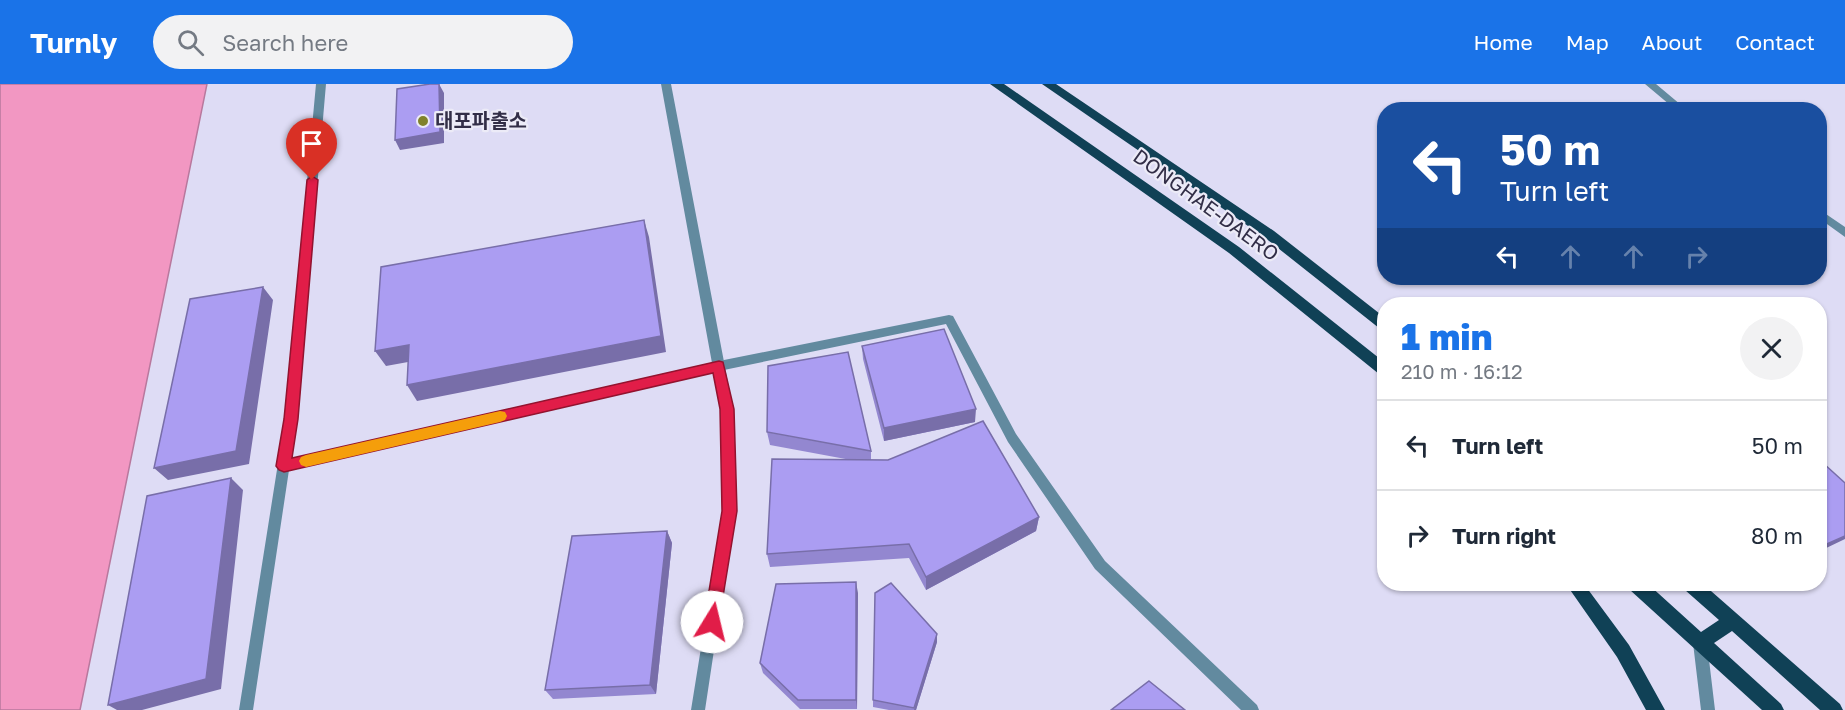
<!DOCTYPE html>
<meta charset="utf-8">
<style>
:root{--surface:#fff;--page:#f2f2f3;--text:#1f2937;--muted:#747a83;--line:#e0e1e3;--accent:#1a73e8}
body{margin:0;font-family:"Golos Text","Noto Sans KR",sans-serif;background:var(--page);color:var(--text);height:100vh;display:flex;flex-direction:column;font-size:22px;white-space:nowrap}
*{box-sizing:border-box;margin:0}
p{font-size:20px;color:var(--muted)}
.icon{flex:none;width:33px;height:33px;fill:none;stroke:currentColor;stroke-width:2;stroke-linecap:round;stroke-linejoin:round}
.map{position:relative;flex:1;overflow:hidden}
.side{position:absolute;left:1377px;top:213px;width:450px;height:294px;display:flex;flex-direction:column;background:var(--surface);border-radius:24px;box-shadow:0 2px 4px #0004}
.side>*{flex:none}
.top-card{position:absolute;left:1377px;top:18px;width:450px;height:183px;border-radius:24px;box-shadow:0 2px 4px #0004;background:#1a4fa0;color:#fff;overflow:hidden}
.pin{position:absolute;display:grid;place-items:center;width:51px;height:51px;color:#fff;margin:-62px -26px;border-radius:50% 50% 50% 0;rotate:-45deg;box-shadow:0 0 6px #0007}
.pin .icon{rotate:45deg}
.me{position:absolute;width:66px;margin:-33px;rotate:9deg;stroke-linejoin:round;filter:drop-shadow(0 0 4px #0008)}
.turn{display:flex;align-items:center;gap:21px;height:126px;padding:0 24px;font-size:27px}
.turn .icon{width:78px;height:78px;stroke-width:2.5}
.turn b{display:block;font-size:42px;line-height:51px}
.lanes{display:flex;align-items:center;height:57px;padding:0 24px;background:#0003;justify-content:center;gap:30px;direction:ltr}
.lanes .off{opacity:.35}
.round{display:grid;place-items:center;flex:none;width:63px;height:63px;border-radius:32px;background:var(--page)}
.headline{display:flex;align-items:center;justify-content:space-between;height:102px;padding:0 24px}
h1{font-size:36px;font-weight:800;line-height:45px;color:var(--accent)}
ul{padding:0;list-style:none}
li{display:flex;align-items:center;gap:18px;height:90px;padding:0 24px;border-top:2px solid var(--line)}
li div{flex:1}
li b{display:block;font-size:22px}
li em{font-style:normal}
header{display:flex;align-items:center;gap:36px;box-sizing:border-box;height:84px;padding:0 30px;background:var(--accent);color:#fff}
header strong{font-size:28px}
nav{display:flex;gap:33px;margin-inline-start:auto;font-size:21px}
.search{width:420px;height:54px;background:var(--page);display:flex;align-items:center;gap:15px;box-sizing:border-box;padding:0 21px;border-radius:33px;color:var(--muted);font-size:22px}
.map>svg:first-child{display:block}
</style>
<header>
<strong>Turnly</strong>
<div class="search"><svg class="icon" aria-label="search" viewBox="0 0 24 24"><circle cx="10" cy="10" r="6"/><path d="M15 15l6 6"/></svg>Search here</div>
<nav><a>Home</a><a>Map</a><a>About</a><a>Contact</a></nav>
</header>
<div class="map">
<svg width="1845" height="626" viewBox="0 0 1845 626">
<rect width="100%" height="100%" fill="#dedcf5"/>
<!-- water -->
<path fill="#f297c2" stroke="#b8789d" stroke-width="1.5" d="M0 0H207L80 626H0Z"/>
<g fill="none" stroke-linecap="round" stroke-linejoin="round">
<!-- lane -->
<path fill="#628a9f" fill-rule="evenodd" d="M949 231 953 232 1016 350 1105 477 1257 621 1259 626H1241L1095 485 1008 358 946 240 719 287 715 285 713 282 715 279 719 277Z"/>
<!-- street -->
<path fill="#628a9f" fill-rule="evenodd" d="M316 0H326L297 335 291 375 712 279 661 0H671L733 325 735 427 705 626H691L723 427 721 325 714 288 289 386 253 626H239L285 335Z
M1645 0H1656L1687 26H1676Z
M1820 126 1845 143V153L1820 135Z
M1700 552 1705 554 1707 559 1715 626H1701L1693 559 1695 554Z"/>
<!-- primary -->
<path fill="#104156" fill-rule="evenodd" d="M990 0H1004L1239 163 1384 278V292L1379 290 1229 169Z
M1042 0H1056L1274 147 1384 233V245L1379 244 1264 153Z
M1566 500H1584L1629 561 1665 626H1646L1617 573Z
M1628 500H1648L1701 548 1719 536 1685 506 1683 500H1703L1840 620 1843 626H1820L1732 547 1714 559 1781 620 1784 626H1762L1630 506Z"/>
</g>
<!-- wall -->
<path fill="#9387d0" d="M862 262 975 338 884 357 863 275Z
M767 348 871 367V376L1039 433 1036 447 926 506 909 474 770 483 767 470 851 376 770 361Z
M667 447 672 459 656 610 553 615 545 606Z
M858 509 857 625H800L763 589 760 579Z
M937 550V558L916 626H889L873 623V616Z"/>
<!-- shaded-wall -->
<path fill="#786ea9" d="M439 0 444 9V59L400 66 395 56Z
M644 136 649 153 666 268 417 317 407 301Z
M263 203 273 216 249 380 168 396 154 384Z
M409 261 419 276 386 282 375 267Z
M976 325 975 338 884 357V344Z
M231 394 243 406 221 605 142 626H117L108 621Z
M1039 433 1036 447 926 506V493Z
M667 447 672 459 656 610 650 601Z
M1845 452V455L1820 467V463Z
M856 498 858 509 857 625 856 616Z
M937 550V558L916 626H914Z"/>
<!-- building -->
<path fill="#ab9df2" stroke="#786ea9" stroke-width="1.5" d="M430 0H439L440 48 395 56 397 5Z
M644 136 661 252 407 301 409 261 375 267 381 183Z
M263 203 236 367 154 384 190 215Z
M944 245 976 325 884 344 862 262Z
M848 268 871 367 767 348 768 282Z
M983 337 1039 433 926 493 909 460 767 470 772 375 888 376Z
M1823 379 1845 399V452L1820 463V380Z
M231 394 206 595 108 621 147 412Z
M667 447 650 601 545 606 572 452Z
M856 498V616H798L760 579 776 500Z
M891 499 937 550 914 624 873 616 875 509Z
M1149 597 1185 626H1111Z"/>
<!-- route -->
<path fill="#e11d48" stroke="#92132f" stroke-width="1.5" d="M312 92 318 96 298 335 292 374 719 277 723 278 734 325 737 427 718 543 712 545 706 543 704 538 722 427 720 325 713 289 284 388 279 386 276 382 284 335 307 96Z"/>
<!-- slow -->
<path fill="#f59e0b" d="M500 327 505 328 507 332 505 336 500 338 306 383 301 381 299 377 301 373 306 371Z"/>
<!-- markers -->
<circle fill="#80822c" stroke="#ecebf7" stroke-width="2" cx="423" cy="37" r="6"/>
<g text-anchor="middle" stroke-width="4.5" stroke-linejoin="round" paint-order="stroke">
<!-- poi labels -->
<g font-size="20" font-weight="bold" fill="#322e47" stroke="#ecebf7" text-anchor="start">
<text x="435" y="44">대포파출소</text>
</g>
<!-- street labels -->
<g font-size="20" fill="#322e47" stroke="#ecebf7">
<text transform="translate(1206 121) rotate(36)" y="7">DONGHAE-DAERO</text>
</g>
</g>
</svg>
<div class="pin" style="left:312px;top:96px;background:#d93025"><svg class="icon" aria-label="arrive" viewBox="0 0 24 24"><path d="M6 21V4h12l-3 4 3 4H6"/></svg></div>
<svg class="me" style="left:712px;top:538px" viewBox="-20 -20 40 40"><circle r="19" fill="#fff"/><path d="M0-13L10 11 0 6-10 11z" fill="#e11d48"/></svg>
<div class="top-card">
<div class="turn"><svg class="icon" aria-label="left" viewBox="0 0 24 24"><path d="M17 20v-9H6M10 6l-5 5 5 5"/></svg><div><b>50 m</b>Turn left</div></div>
<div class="lanes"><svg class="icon" aria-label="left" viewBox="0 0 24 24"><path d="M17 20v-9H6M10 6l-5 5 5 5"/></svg><svg class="icon off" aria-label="ahead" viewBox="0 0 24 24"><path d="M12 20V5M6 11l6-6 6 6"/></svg><svg class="icon off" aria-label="ahead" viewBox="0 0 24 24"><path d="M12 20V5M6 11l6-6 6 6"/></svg><svg class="icon off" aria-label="right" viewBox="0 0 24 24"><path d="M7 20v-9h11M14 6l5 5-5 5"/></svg></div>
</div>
<section class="side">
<div class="headline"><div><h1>1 min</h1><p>210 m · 16:12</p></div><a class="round"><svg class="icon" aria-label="close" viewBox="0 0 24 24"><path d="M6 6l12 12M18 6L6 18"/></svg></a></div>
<ul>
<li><svg class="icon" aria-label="left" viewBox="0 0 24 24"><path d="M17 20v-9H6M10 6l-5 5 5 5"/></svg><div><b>Turn left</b></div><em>50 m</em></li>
<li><svg class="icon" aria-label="right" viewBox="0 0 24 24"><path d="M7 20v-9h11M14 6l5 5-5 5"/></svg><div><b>Turn right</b></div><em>80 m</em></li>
</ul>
</section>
</div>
